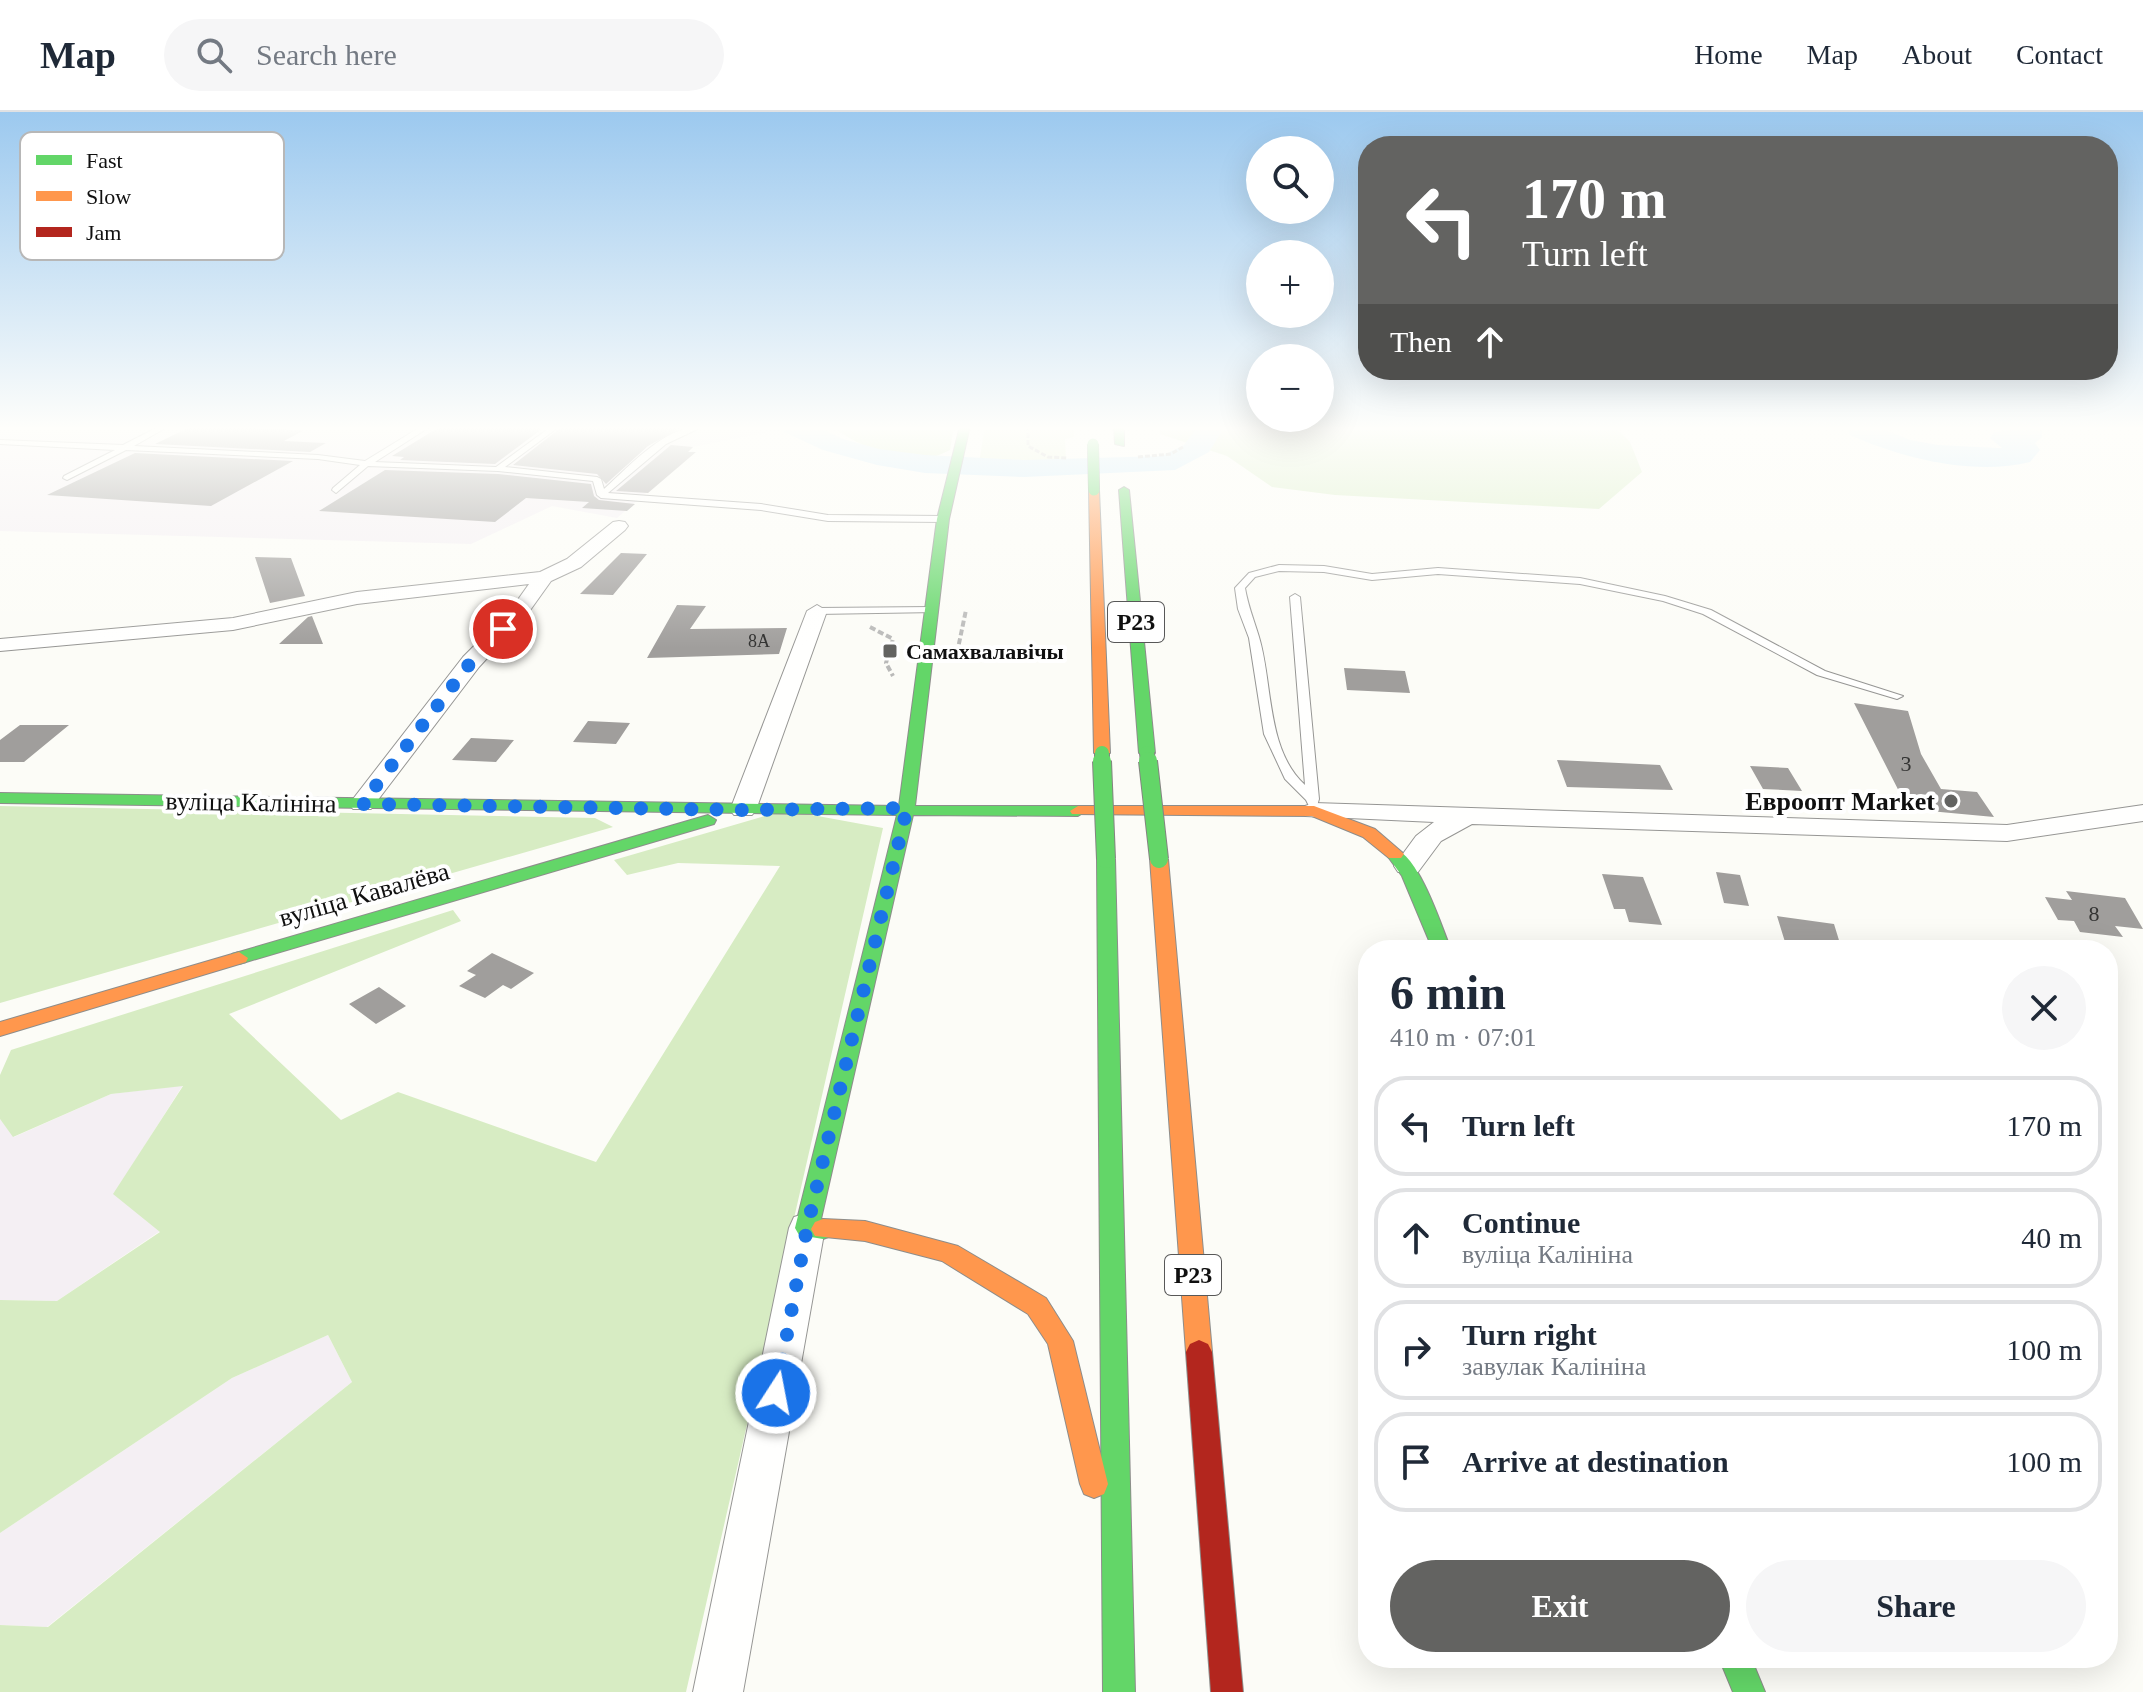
<!DOCTYPE html>
<meta charset="utf-8">
<style>
:root{--surface:#fff;--page:#f6f6f7;--text:#1f2937;--muted:#747a83;--line:#e0e1e3;--accent:#636361}
body{margin:0;font-family:Georgia,serif;background:var(--page);color:var(--text);height:100vh;display:flex;flex-direction:column;font-size:30px;white-space:nowrap}
*{box-sizing:border-box;margin:0}
p{font-size:26px;color:var(--muted)}
.icon{flex:none;width:44px;height:44px;fill:none;stroke:currentColor;stroke-width:2;stroke-linecap:round;stroke-linejoin:round}
.map{position:relative;flex:1;overflow:hidden}
.side{position:absolute;left:1358px;top:828px;width:760px;height:728px;display:flex;flex-direction:column;background:var(--surface);border-radius:32px;box-shadow:0 8px 32px #0002}
.side>*{flex:none}
.top-card{position:absolute;left:1358px;top:24px;width:760px;height:244px;border-radius:32px;box-shadow:0 8px 32px #0002;background:#636361;color:#fff;overflow:hidden}
.tools{position:absolute;left:1246px;top:24px;display:grid;gap:16px}
.tools a{display:grid;place-items:center;width:88px;height:88px;border-radius:50%;background:var(--surface);box-shadow:0 8px 32px #0002;font-size:40px}
.pin{position:absolute;display:grid;place-items:center;width:68px;height:68px;color:#fff;margin:-34px;border:4px solid #fff;border-radius:50%;box-shadow:0 2px 8px #0007}
.me{position:absolute;width:88px;margin:-44px;rotate:11deg;stroke-linejoin:round;filter:drop-shadow(0 0 6px #0008)}
.turn{display:flex;align-items:center;gap:28px;height:168px;padding:0 32px;font-size:36px}
.turn .icon{width:104px;height:104px;stroke-width:2.5}
.turn b{display:block;font-size:56px;line-height:68px}
.then{display:flex;align-items:center;height:76px;padding:0 32px;background:#0003;gap:16px;font-size:30px}
.round{display:grid;place-items:center;flex:none;width:84px;height:84px;border-radius:42px;background:var(--page)}
.headline{display:flex;align-items:center;justify-content:space-between;height:136px;padding:0 32px}
h1{font-size:48px;font-weight:800;line-height:60px}
.button{display:flex;gap:16px;margin-top:auto;padding:16px 32px}
.button a{flex:1;height:92px;border-radius:48px;background:var(--accent);color:#fff;font-size:32px;font-weight:800;line-height:92px;text-align:center}
.button a+a{background:var(--page);color:var(--text)}
ul{padding:0;list-style:none}
li{display:flex;align-items:center;gap:24px;height:100px;margin:0 16px 12px;padding:0 16px;border:4px solid var(--line);border-radius:32px}
li div{flex:1}
li b{display:block;font-size:30px}
li em{font-style:normal}
header{display:flex;align-items:center;gap:48px;box-sizing:border-box;height:112px;padding:0 40px;background:var(--surface);border-bottom:2px solid var(--line)}
header strong{font-size:38px}
nav{display:flex;gap:44px;margin-inline-start:auto;font-size:28px}
.search{width:560px;height:72px;background:var(--page);display:flex;align-items:center;gap:20px;box-sizing:border-box;padding:0 28px;border-radius:44px;color:var(--muted);font-size:30px}
.map>svg:first-child{display:block}
</style>
<header>
<strong>Map</strong>
<div class="search"><svg class="icon" aria-label="search" viewBox="0 0 24 24"><circle cx="10" cy="10" r="6"/><path d="M15 15l6 6"/></svg>Search here</div>
<nav><a>Home</a><a>Map</a><a>About</a><a>Contact</a></nav>
</header>
<div class="map">
<svg width="2143" height="1580" viewBox="0 0 2143 1580">
<rect width="100%" height="100%" fill="#fcfcf7"/>
<!-- industrial -->
<path fill="#f4eff3" d="M0 314H787L789 316 693 335 689 339 695 340 678 356H670L651 377 617 406 552 394 471 432 0 419Z
M183 973 114 1082 160 1119 57 1189 0 1188V1007L14 1025 111 982Z
M328 1223 352 1270 47 1515 0 1513V1421L232 1266Z"/>
<!-- green -->
<path fill="#e7f4d5" d="M985 314H1074V325L1065 327 1066 350 979 351Z"/>
<!-- forest -->
<path fill="#d7ecc3" d="M832 314H954L950 338C943 341 934 346 926 347 896 348 856 334 832 314Z
M1160 314H1614L1630 330 1642 360 1599 397 1335 383 1272 375 1227 344 1160 322Z
M0 694 595 706 613 715 0 891Z
M785 698 883 716 686 1580H0V1513L48 1515 352 1270 328 1223 232 1266 0 1421V1188L57 1189 160 1120 113 1082 183 974 111 982 13 1025 0 1007V963L11 938 453 798 461 809 229 902 341 1008 398 980 596 1050 780 754 678 751 627 763 614 748Z"/>
<g fill="none" stroke-linecap="round" stroke-linejoin="round">
<!-- river -->
<path fill="#cae8f9" fill-rule="evenodd" d="M780 314H816L843 327 879 337 925 343 1024 348 1162 344 1184 333 1198 314H1225L1209 340 1175 358 1024 365 925 361 877 353 823 338 784 320Z
M1847 314H1876L1910 328 1938 333 1997 336H2002L1990 326 1994 320 2015 317 2016 314H2042V325L2035 331 2040 338 2030 350C1973 364 1901 346 1850 323Z"/>
</g>
<!-- building -->
<path fill="#a09e9c" d="M192 314 304 318 284 329 326 331 310 340 155 332Z
M441 314H546L495 352 400 348 404 345 392 344Z
M563 314H684L648 334 606 372 597 362 513 353Z
M671 333 693 335 688 340H696L648 381 616 379Z
M135 341 293 349 211 394 47 383Z
M385 358 498 362 591 372 594 384 599 388 635 392 627 399 582 396 589 390 526 386 495 410 319 399Z
M621 441 647 442 613 483 580 482Z
M255 445 291 446 305 484 270 491Z
M677 493 706 494 690 517 787 516 779 542 647 546Z
M312 504 323 532H279L308 505Z
M1344 556 1405 559 1410 581 1347 578Z
M1854 591 1908 599 1921 642 1941 677 1977 680 1994 705 1908 697Z
M588 609 630 611 616 632 573 630Z
M20 613H69L24 650H0V628Z
M471 626 514 628 496 650 452 648Z
M1557 648 1660 653 1673 678 1567 675Z
M1750 654 1788 656 1802 679 1763 677Z
M1716 760 1740 763 1749 794 1724 791Z
M1602 762 1643 765 1662 813 1629 810 1625 797H1614Z
M2066 779 2125 786 2143 817 2115 814 2123 825 2080 820 2074 809 2058 808 2045 785 2072 788Z
M1777 804 1834 812 1842 838 1785 830Z
M492 841 534 861 511 877 503 873 485 886 459 874 476 863 467 859Z
M379 875 406 894 376 912 349 892Z"/>
<g fill="none" stroke-linecap="round" stroke-linejoin="round">
<defs>
<path id="lane" d="M160 314H169L134 334 318 343 365 349 422 314H431L375 350 496 355 552 314H560L505 355 597 365 601 367 604 377C632 352 664 314 704 314L666 332 608 381 761 392 828 403 943 404 947 407 943 410 828 409 761 398 601 386 597 383 593 369 498 359 368 354 336 381 332 378 333 376 360 353 318 347 126 338 67 368 63 366 64 364 115 338 0 332V328L123 333Z
M1279 453 1324 454 1372 462 1438 456 1580 466 1665 484 1711 498 1825 559 1903 584 1897 587 1817 563 1703 502 1663 489 1580 472 1438 462 1372 468 1324 460 1279 459 1255 465 1245 476C1248 494 1254 508 1259 525 1273 571 1266 638 1305 673L1290 485 1295 482 1300 485 1319 687 1317 694H1309L1306 688 1285 667 1264 622 1249 526 1238 497 1235 476 1249 461Z
M933 495 937 496V500L817 502 812 499 817 496Z"/>
<path id="street" d="M619 409 625 410 628 414 625 418 581 455 551 469 526 504 479 555 371 697H353L349 692 353 687 463 545 512 496 529 472 357 492 233 518 0 539V527L233 506 357 480 540 460 567 447 613 410Z
M817 493 827 499 756 698 752 703H734L730 698 807 499Z
M1314 691 2007 713 2143 693V709L2007 729 1472 712 1441 729 1418 760H1398L1394 754 1416 724 1434 710 1305 704 1301 699 1305 694Z
M807 1101 820 1105 825 1116 743 1580H693L789 1116 794 1105Z"/>
<path id="fast" d="M960 314H970L949 407 915 694H1078L1086 699 1078 704 913 703 821 1107 831 1110 835 1117 831 1124 823 1127 799 1123 795 1116 897 703 0 691V681L899 694 937 407Z
M1114 314H1124V334L1115 332Z
M1124 375 1129 378 1155 641 1147 646 1139 641 1119 378Z
M708 703 716 708 714 712 246 850 239 852 230 846 232 842Z
M1395 737C1419 744 1442 815 1451 838H1433L1402 764 1386 742Z
M1106 742 1115 747 1135 1580H1103L1097 747Z
M1719 1546H1751L1765 1580H1733Z"/>
<path id="slow" d="M1094 375 1099 378 1110 641 1102 646 1094 641 1089 378Z
M1078 694H1314L1375 717 1404 742 1401 746H1389L1363 725 1312 704 1072 702 1070 699Z
M1159 742 1168 747 1212 1240 1208 1248 1199 1252 1190 1248 1186 1240 1150 747Z
M239 840 248 846 246 850 0 924V910Z
M823 1107 865 1109 958 1134 1046 1186 1073 1229 1108 1372 1104 1382 1094 1386 1084 1382 1080 1372 1048 1232 1028 1202 942 1149 865 1129 815 1124 811 1117 815 1110Z"/>
<path id="jam" d="M1199 1228 1208 1232 1212 1240 1243 1580H1211L1186 1240 1190 1232Z"/>
</defs>
<!-- lane casing -->
<use href="#lane" stroke="#969694" stroke-width="2"/>
<!-- street casing -->
<use href="#street" stroke="#969694" stroke-width="2"/>
<!-- fast casing -->
<use href="#fast" stroke="#8d8d8b" stroke-width="2"/>
<!-- slow casing -->
<use href="#slow" stroke="#8d8d8b" stroke-width="2"/>
<!-- jam casing -->
<use href="#jam" stroke="#8d8d8b" stroke-width="2"/>
<!-- path-far1 -->
<path stroke="#b9b9b8" stroke-width="3" stroke-dasharray="5 2" stroke-linecap="butt" d="M1028 314V334L1048 345 1068 346
M1138 345 1171 342 1183 335"/>
<!-- path -->
<path stroke="#b9b9b8" stroke-width="4" stroke-dasharray="6 3" stroke-linecap="butt" d="M870 515 893 527 886 551 893 564
M957 541 966 498"/>
<!-- lane -->
<use href="#lane" fill="#fffffe" fill-rule="evenodd"/>
<!-- street -->
<use href="#street" fill="#fffffe" fill-rule="evenodd"/>
<!-- fast -->
<use href="#fast" fill="#63d668" fill-rule="evenodd"/>
<!-- slow -->
<use href="#slow" fill="#ff974d" fill-rule="evenodd"/>
<!-- jam -->
<use href="#jam" fill="#b3261e" fill-rule="evenodd"/>
<defs>
<path id="fast-bridge-far2" d="M1093 332 1094 378"/>
<path id="fast-bridge-far1" d="M1102 641V651
M1147 641 1148 651"/>
<path id="fast-bridge" d="M1102 649 1106 747
M1148 649 1159 747"/>
</defs>
<!-- fast-bridge-far2 casing -->
<use href="#fast-bridge-far2" stroke="#848481" stroke-width="12" stroke-linecap="butt"/>
<!-- fast-bridge-far1 casing -->
<use href="#fast-bridge-far1" stroke="#848481" stroke-width="16" stroke-linecap="butt"/>
<!-- fast-bridge casing -->
<use href="#fast-bridge" stroke="#848481" stroke-width="20" stroke-linecap="butt"/>
<!-- fast-bridge-far2 -->
<use href="#fast-bridge-far2" stroke="#63d668" stroke-width="11"/>
<!-- fast-bridge-far1 -->
<use href="#fast-bridge-far1" stroke="#63d668" stroke-width="14"/>
<!-- fast-bridge -->
<use href="#fast-bridge" stroke="#63d668" stroke-width="18"/>
</g>
<!-- sky -->
<linearGradient id="sky" x2="0" y2="1"><stop stop-color="#9cc9ef"/><stop offset="0.59" stop-color="#fefefb"/><stop offset="1" stop-color="#fefefb" stop-opacity="0"/></linearGradient>
<rect width="2143" height="536" fill="url(#sky)"/>
<g fill="none" stroke-linecap="round" stroke-linejoin="round">
<!-- route -->
<path stroke="#1a73e8" stroke-width="14" stroke-dasharray="0 25.2" d="M503 517 471 550 362 692 743 698 907 696 807 1116 776 1281"/>
</g>
<!-- markers -->
<g fill="#636361" stroke="#fff" stroke-width="3">
<rect x="882" y="531" width="16" height="16" rx="4"/>
<circle cx="1951" cy="689" r="8"/>
</g>
<g text-anchor="middle" stroke-width="8" stroke-linejoin="round" paint-order="stroke">
<!-- far-number labels -->
<g font-size="18" fill="#343433">
<text x="759" y="535">8А</text>
</g>
<!-- far-poi labels -->
<g font-size="22" font-weight="bold" fill="#101010" stroke="#fff" text-anchor="start">
<text x="906" y="547">Самахвалавічы</text>
</g>
<!-- number labels -->
<g font-size="22" fill="#343433">
<text x="1906" y="659">3</text>
<text x="2094" y="809">8</text>
</g>
<!-- shield labels -->
<g fill="#fff" stroke="#585858" stroke-width="2">
<rect x="1108" y="490" width="56" height="40" rx="6"/>
<rect x="1165" y="1143" width="56" height="40" rx="6"/>
</g>
<g font-size="24" font-weight="bold" fill="#101010">
<text x="1136" y="518">Р23</text>
<text x="1193" y="1171">Р23</text>
</g>
<!-- poi labels -->
<g font-size="26" font-weight="bold" fill="#101010" stroke="#fff" text-anchor="end">
<text x="1935" y="698">Евроопт Market</text>
</g>
<!-- street labels -->
<g font-size="26" fill="#101010" stroke="#fff">
<text transform="translate(251 690) rotate(1)" y="9">вуліца Калініна</text>
<text transform="translate(364 782) rotate(-16)" y="9">вуліца Кавалёва</text>
</g>
</g>
<!-- legend -->
<rect x="20" y="20" width="264" height="128" rx="12" fill="#fff" stroke="#b7b7b7" stroke-width="2"/>
<rect x="36" y="43" width="36" height="10" fill="#63d668"/>
<rect x="36" y="79" width="36" height="10" fill="#ff974d"/>
<rect x="36" y="115" width="36" height="10" fill="#b3261e"/>
<g font-size="22" fill="#101010">
<text x="86" y="56">Fast</text>
<text x="86" y="92">Slow</text>
<text x="86" y="128">Jam</text>
</g>
</svg>
<div class="tools">
<a><svg class="icon" aria-label="search" viewBox="0 0 24 24"><circle cx="10" cy="10" r="6"/><path d="M15 15l6 6"/></svg></a>
<a>+</a>
<a>−</a>
</div>
<div class="pin" style="left:503px;top:517px;background:#d93025"><svg class="icon" aria-label="arrive" viewBox="0 0 24 24"><path d="M6 21V4h12l-3 4 3 4H6"/></svg></div>
<svg class="me" style="left:776px;top:1281px" viewBox="-20 -20 40 40"><circle r="17" fill="#1a73e8" stroke="#fff" stroke-width="3"/><path d="M0-11L8 9 0 5-8 9z" fill="#fff"/></svg>
<div class="top-card">
<div class="turn"><svg class="icon" aria-label="left" viewBox="0 0 24 24"><path d="M17 20v-9H6M10 6l-5 5 5 5"/></svg><div><b>170 m</b>Turn left</div></div>
<div class="then">Then<svg class="icon" aria-label="ahead" viewBox="0 0 24 24"><path d="M12 20V5M6 11l6-6 6 6"/></svg></div>
</div>
<section class="side">
<div class="headline"><div><h1>6 min</h1><p>410 m · 07:01</p></div><a class="round"><svg class="icon" aria-label="close" viewBox="0 0 24 24"><path d="M6 6l12 12M18 6L6 18"/></svg></a></div>
<ul>
<li><svg class="icon" aria-label="left" viewBox="0 0 24 24"><path d="M17 20v-9H6M10 6l-5 5 5 5"/></svg><div><b>Turn left</b></div><em>170 m</em></li>
<li><svg class="icon" aria-label="ahead" viewBox="0 0 24 24"><path d="M12 20V5M6 11l6-6 6 6"/></svg><div><b>Continue</b><p>вуліца Калініна</p></div><em>40 m</em></li>
<li><svg class="icon" aria-label="right" viewBox="0 0 24 24"><path d="M7 20v-9h11M14 6l5 5-5 5"/></svg><div><b>Turn right</b><p>завулак Калініна</p></div><em>100 m</em></li>
<li><svg class="icon" aria-label="arrive" viewBox="0 0 24 24"><path d="M6 21V4h12l-3 4 3 4H6"/></svg><div><b>Arrive at destination</b></div><em>100 m</em></li>
</ul>
<div class="button"><a>Exit</a><a>Share</a></div>
</section>
</div>
